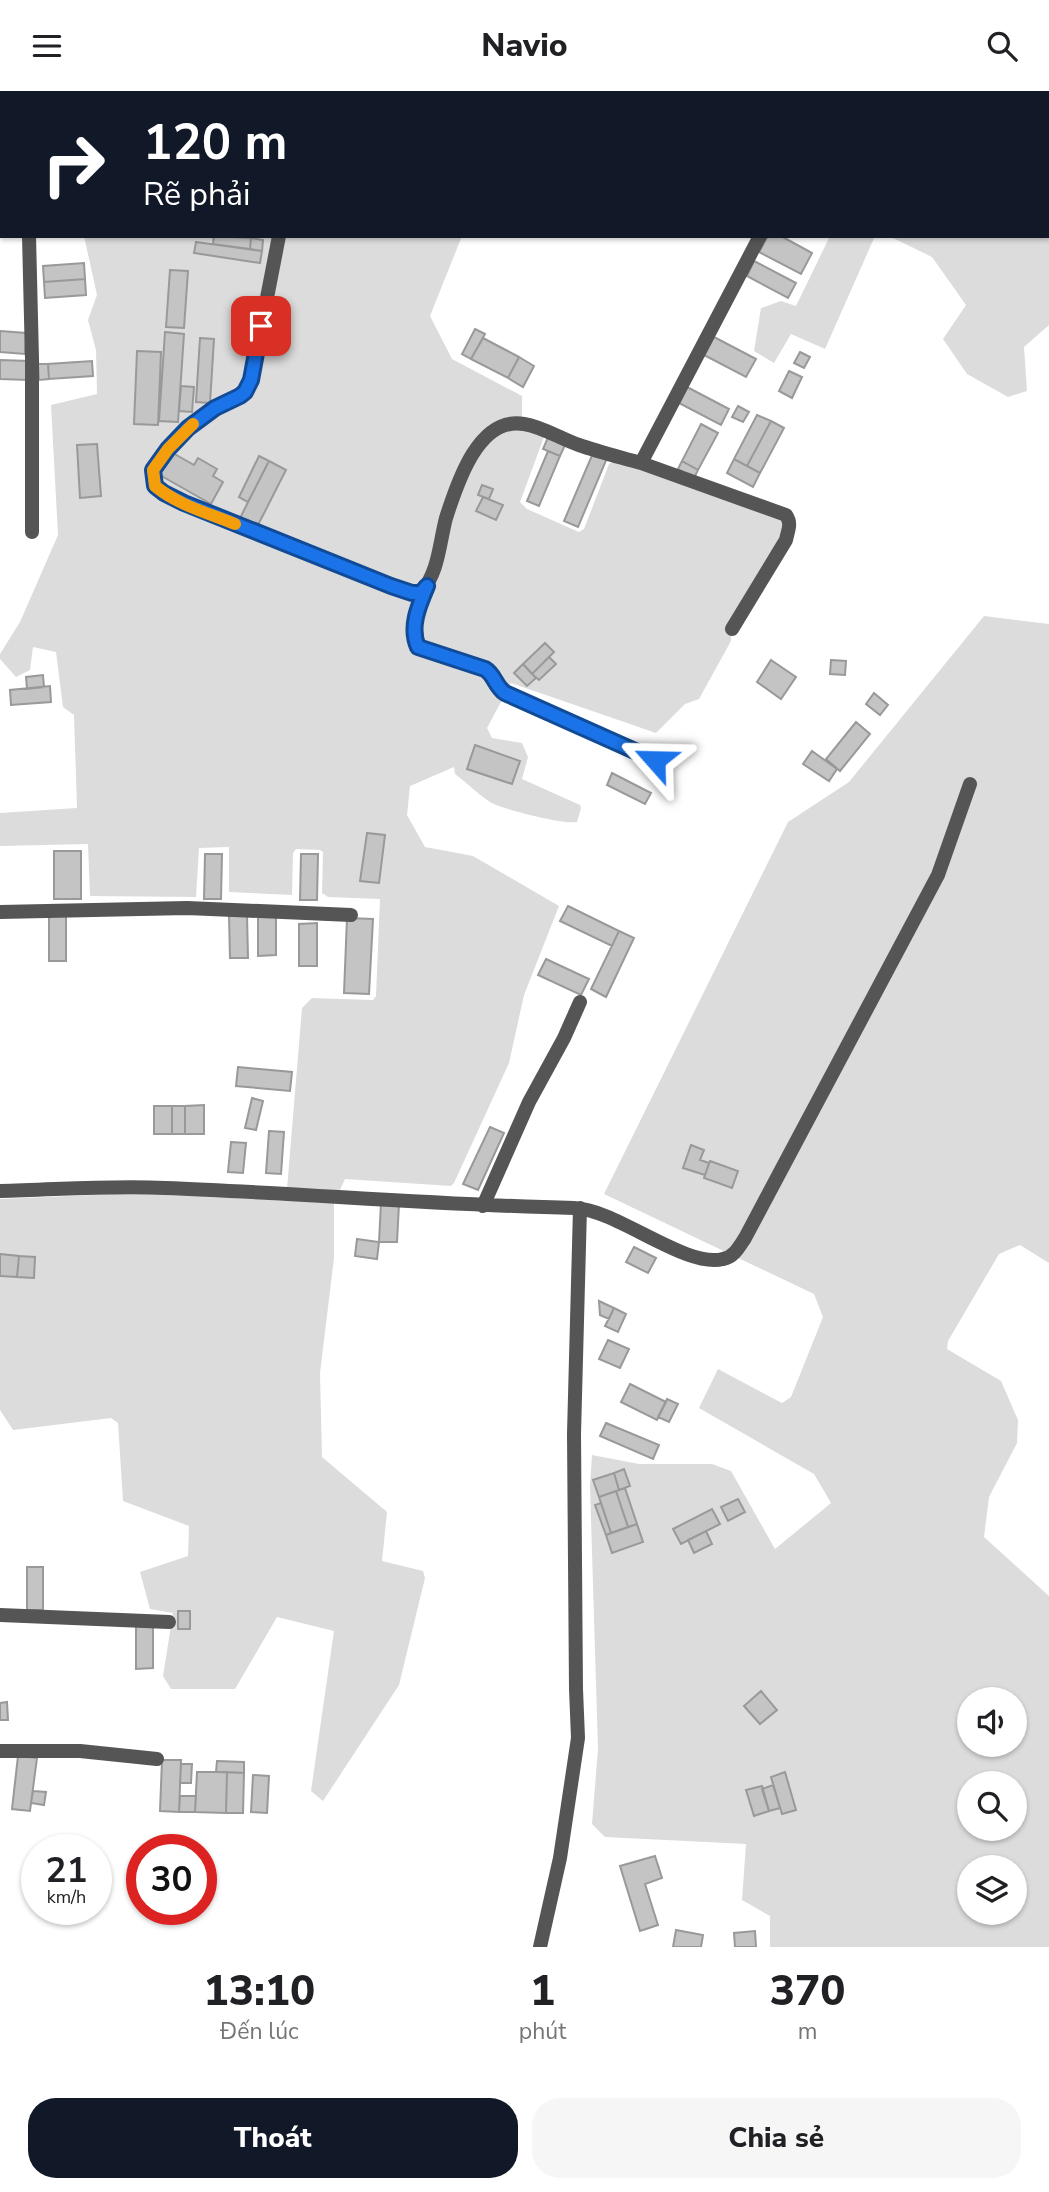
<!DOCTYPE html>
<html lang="vi">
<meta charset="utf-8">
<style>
:root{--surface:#fff;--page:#f6f6f6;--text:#202124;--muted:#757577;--accent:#111827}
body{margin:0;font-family:"Nunito Sans",sans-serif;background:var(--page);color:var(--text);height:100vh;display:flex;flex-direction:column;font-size:26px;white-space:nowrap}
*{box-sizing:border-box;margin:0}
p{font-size:23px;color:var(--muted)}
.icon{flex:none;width:38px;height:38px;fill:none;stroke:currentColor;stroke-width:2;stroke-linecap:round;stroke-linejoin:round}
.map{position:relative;height:1856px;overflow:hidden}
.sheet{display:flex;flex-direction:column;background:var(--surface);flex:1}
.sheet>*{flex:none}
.top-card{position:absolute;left:0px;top:0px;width:1050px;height:147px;box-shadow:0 2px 5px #0004;background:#111827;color:#fff;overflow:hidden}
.fabs{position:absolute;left:957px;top:1596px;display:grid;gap:14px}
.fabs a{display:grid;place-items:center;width:70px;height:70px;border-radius:50%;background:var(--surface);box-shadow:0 2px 5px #0004;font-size:35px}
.speed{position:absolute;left:21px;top:1743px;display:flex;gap:14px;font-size:35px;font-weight:700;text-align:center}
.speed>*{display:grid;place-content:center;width:91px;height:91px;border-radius:50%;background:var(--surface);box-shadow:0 2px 5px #0004;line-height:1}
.speed small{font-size:18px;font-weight:400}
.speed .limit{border:10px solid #d22;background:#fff;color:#111}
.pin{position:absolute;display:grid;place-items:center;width:60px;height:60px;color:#fff;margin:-30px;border-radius:14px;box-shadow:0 4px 10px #0006}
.me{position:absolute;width:77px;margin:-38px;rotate:295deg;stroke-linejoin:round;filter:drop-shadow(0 0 5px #0008)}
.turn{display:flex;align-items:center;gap:24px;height:147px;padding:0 28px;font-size:32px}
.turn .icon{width:91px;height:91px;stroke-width:2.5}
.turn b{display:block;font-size:49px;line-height:60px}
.eta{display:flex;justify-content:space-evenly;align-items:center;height:119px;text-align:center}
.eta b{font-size:42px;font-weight:800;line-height:49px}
.action{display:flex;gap:14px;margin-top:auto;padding:14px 28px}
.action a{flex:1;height:80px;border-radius:28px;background:var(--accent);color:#fff;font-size:28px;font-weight:800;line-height:80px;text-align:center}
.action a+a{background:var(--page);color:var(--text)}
header{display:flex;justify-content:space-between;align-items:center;height:91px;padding:0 28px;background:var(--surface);font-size:32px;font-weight:800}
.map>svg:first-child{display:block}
</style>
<header><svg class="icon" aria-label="menu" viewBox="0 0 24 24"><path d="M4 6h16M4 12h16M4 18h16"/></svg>Navio<svg class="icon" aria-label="search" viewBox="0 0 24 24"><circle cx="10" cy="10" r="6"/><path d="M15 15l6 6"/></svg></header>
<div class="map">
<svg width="1049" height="1856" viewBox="0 0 1049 1856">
<rect width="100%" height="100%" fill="#fff"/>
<!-- green -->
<path fill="#dcdcdc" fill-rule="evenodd" d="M302 0H1049V104L1048 2H302Z
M1049 139V234L1024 256 1027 300 1008 306 967 283 943 248 966 214 932 166 889 145H1048Z
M84 145H462L430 225 452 268 522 305V339L544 346 520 411 527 418 579 441 584 438 609 373 617 369 782 427 784 444 731 537V550L699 608 685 613 656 642 511 592 487 637 492 647 522 652 528 666 522 688 580 714 581 717 577 731C566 734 501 718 490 711 478 703 467 692 455 683L454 676 410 695 407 724 425 756 473 765 559 815 524 904 509 972 454 1092 451 1095 345 1088 334 1112V1167L320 1282 322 1366 387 1421 382 1470 423 1480 425 1487 399 1594 323 1710 311 1700 334 1540 277 1526 235 1598H171L163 1585 173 1522 150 1518 140 1481 188 1465 189 1435 123 1410 118 1332 111 1327 13 1339 0 1319V1108L163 1101 286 1110 302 917 312 907 373 909 376 905 380 808 328 806 322 802 323 761 320 759 296 758 293 762 292 804 229 801V756L199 757 196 806 90 805 88 753 0 755V722L77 717 74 624 63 616 56 561 33 556 30 579 16 586 0 568V563L20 531 58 444 51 314 97 303 96 259 88 229 97 204Z
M830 145H875L825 258 791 243 774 272 754 260 761 217 781 210 796 215Z
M984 525 1049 533V1172L1020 1154 999 1163 948 1250 947 1258 1001 1290 1018 1329 1017 1352 989 1406 984 1446 1049 1505V1856H770V1825L742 1809 746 1753 605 1746 592 1733 598 1658 590 1395 592 1364 639 1373H712L731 1380 775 1458 831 1412 814 1383 699 1317 718 1278 782 1312 791 1306 823 1226 814 1203 604 1103 788 731 849 691ZM970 1608H1015V1654H970ZM970 1692H1015V1738H970ZM970 1776H1015V1822H970Z"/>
<!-- building -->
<path fill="#c4c4c4" stroke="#999" stroke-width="2" d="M214 145 251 147 250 158 213 153Z
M768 145H781L812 162 801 183 759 161Z
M251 147 263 149 262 160 250 158Z
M196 151 262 160 260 172 194 162Z
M754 170 796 192 788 207 747 185Z
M84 172 85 188 44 191 43 175Z
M170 179 188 180 184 237 166 236Z
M85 188 86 204 45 207 44 191Z
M475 238 485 243 471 268 462 263Z
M0 240 26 242 25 263 0 261Z
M165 241 184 243 178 331 159 330Z
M714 246 756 268 746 286 704 264Z
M200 247 214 248 210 312 196 311Z
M483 247 519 266 508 287 471 268Z
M137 260 161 261 158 334 134 333Z
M800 261 810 266 804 277 794 272Z
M519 266 534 275 523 296 508 287Z
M0 269 29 270 28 289 0 288Z
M92 270 93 285 49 288 48 273Z
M38 273H48L49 288 39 289Z
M789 280 802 286 792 307 779 300Z
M181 295 194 296 192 321 179 320Z
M687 296 729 318 721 334 679 312Z
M738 315 749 321 743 331 732 326Z
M757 324 771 330 747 375 734 368Z
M771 330 784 337 760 382 747 375Z
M701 333 718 342 698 379 682 370Z
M549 344 566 352 560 365 543 358Z
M97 353 101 405 80 407 77 354Z
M548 360 560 365 539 415 527 410Z
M171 361 194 374 198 367 217 378 213 385 223 391 211 413 158 383Z
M593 362 607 367 578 436 564 430Z
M259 365 269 370 248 411 239 406Z
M734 368 760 382 753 396 727 382Z
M269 370 286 379 257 436 240 427Z
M682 370 698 379 694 387 678 378Z
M482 394 493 398 489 408 478 404Z
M483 406 503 414 496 429 476 420Z
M545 552 554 561 532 583 523 573Z
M549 566 556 573 539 589 532 583Z
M771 569 796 586 781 608 757 591Z
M831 569 846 570 845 584 830 583Z
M523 573 536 587 527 595 514 582Z
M43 584 44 596 27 598 26 586Z
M50 595 51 611 11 614 10 599Z
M874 602 888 614 880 624 866 613Z
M856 631 870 643 840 680 826 668Z
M475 654 520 670 512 693 467 678Z
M812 660 837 678 829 690 803 673Z
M612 682 651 702 645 713 607 694Z
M367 742 385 744 379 792 360 790Z
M54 760H81V808H54Z
M205 763H222L221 808H204Z
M301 763H318L317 809H300Z
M568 815 619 840 612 855 560 830Z
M66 824V870H49V825Z
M229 824H247L248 867H230Z
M258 825H276V864L258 865Z
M347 827 373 828 369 903 344 902Z
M317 832V875H299V833Z
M619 840 634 847 606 906 591 898Z
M546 868 589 888 581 904 538 884Z
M238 976 292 981 290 1000 236 995Z
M252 1007 263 1010 256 1039 245 1037Z
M204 1014V1043H185V1015Z
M154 1015H172V1043H154Z
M172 1015H185V1043H172Z
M490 1036 504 1042 478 1099 463 1093Z
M269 1040 284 1041 281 1083 266 1082Z
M231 1051 246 1052 243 1082 228 1081Z
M691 1054 704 1059 700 1069 709 1072 705 1084 683 1077Z
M710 1070 738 1080 732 1097 704 1087Z
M381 1112 399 1113 397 1151H379Z
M357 1148 379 1151 377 1168 355 1165Z
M634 1156 656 1167 648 1182 626 1171Z
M0 1163 19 1165 17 1186 0 1185Z
M19 1165 35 1166 34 1187 17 1186Z
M599 1210 614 1217 609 1228 600 1224Z
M614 1217 626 1223 618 1241 605 1235Z
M608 1249 629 1258 620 1277 599 1268Z
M630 1293 666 1311 657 1329 621 1311Z
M667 1308 678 1313 669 1331 658 1326Z
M606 1332 659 1354 653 1368 600 1345Z
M624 1378 630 1395 619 1399 614 1382Z
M614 1382 619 1399 599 1406 593 1389Z
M625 1397 637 1433 628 1436 616 1400Z
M616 1400 628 1436 611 1442 599 1406Z
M738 1408 745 1421 728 1430 721 1416Z
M601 1412 611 1442 606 1444 595 1414Z
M712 1418 720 1433 681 1453 673 1438Z
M637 1433 643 1451 612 1462 606 1444Z
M706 1440 712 1453 694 1462 688 1449Z
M27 1476H43V1519H27Z
M178 1520H190V1538H178Z
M136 1534H153V1577L136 1578Z
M761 1600 777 1619 760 1633 744 1615Z
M7 1611 8 1629H0V1612Z
M18 1665 37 1667 30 1720 12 1718Z
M162 1669H181L179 1721 160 1720Z
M217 1670 244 1671V1682L216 1681Z
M181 1673H192L191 1692H180Z
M197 1681H227L226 1722 195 1721Z
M227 1681 244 1682 243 1722H226Z
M785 1681 796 1719 782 1723 771 1686Z
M253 1684 269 1685 267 1722 251 1721Z
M773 1694 780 1717 769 1720 762 1698Z
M762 1695 769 1720 754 1725 746 1699Z
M33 1700 46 1701 44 1714 31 1712Z
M180 1705H196L195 1721H179Z
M655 1765 662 1787 645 1793 658 1834 640 1840 620 1775Z
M676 1839 703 1844 701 1856H673Z
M755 1840 756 1856H735L734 1842Z"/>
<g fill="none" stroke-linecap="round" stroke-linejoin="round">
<!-- minor -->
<path stroke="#555" stroke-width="14" d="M108 0 113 2
M48 2 49 0
M136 2V0
M29 145 32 268V441
M279 145 251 289C240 311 222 311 203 325 184 339 165 358 153 378L155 395 164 402 184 413 412 502H421C439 480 439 454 446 427 457 393 478 325 524 333 543 336 561 348 579 354 599 361 620 366 641 372L760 145
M641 372 786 424C792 433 788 439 786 449L732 538
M426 497C418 515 409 536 418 556L485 578C495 584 495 595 505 602L655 669
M0 821 187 817 351 824
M0 1100C55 1099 110 1094 165 1097 301 1102 437 1114 574 1117 616 1118 686 1178 723 1168 734 1166 739 1156 745 1147L938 784 970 693
M483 1115 529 1011 564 947 580 911
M0 1524 169 1531
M0 1660H80L157 1668
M540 1856 560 1767 578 1647 576 1598 574 1343 580 1117"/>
</g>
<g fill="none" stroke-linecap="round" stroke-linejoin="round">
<defs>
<path id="route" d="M261 235 251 289 245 301 240 305 215 317 188 337 168 358 153 379 155 395 164 402 184 412 391 495 412 502H421L427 495C419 514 409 536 418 556L485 578C495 584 495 595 505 602L655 669"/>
</defs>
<!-- route casing -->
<use href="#route" stroke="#114b97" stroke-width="18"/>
<!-- route -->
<use href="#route" stroke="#1a73e8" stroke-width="12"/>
<!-- slow -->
<path stroke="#f59e0b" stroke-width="12" d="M193 333 168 358 153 379 155 395C178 414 208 422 235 433"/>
</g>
</svg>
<div class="fabs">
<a><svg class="icon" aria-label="sound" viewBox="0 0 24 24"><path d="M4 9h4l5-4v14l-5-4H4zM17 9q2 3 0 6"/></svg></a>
<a><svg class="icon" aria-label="search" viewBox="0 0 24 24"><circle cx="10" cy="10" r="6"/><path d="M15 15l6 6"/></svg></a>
<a><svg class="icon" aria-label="layers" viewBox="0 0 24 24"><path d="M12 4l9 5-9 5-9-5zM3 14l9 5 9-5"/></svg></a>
</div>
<div class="speed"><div>21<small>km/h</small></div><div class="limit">30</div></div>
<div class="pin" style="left:261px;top:235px;background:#d93025"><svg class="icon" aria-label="arrive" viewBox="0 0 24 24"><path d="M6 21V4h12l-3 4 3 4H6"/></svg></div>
<svg class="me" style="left:655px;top:669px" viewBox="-20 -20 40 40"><path d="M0-17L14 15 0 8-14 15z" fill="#1a73e8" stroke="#fff" stroke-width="4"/></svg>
<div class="top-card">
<div class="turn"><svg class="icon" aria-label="right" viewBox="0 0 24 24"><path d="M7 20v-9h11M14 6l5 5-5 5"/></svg><div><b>120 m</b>Rẽ phải</div></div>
</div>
</div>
<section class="sheet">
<div class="eta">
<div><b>13:10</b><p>Đến lúc</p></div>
<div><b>1</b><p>phút</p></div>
<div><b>370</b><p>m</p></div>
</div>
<div class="action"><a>Thoát</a><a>Chia sẻ</a></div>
</section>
